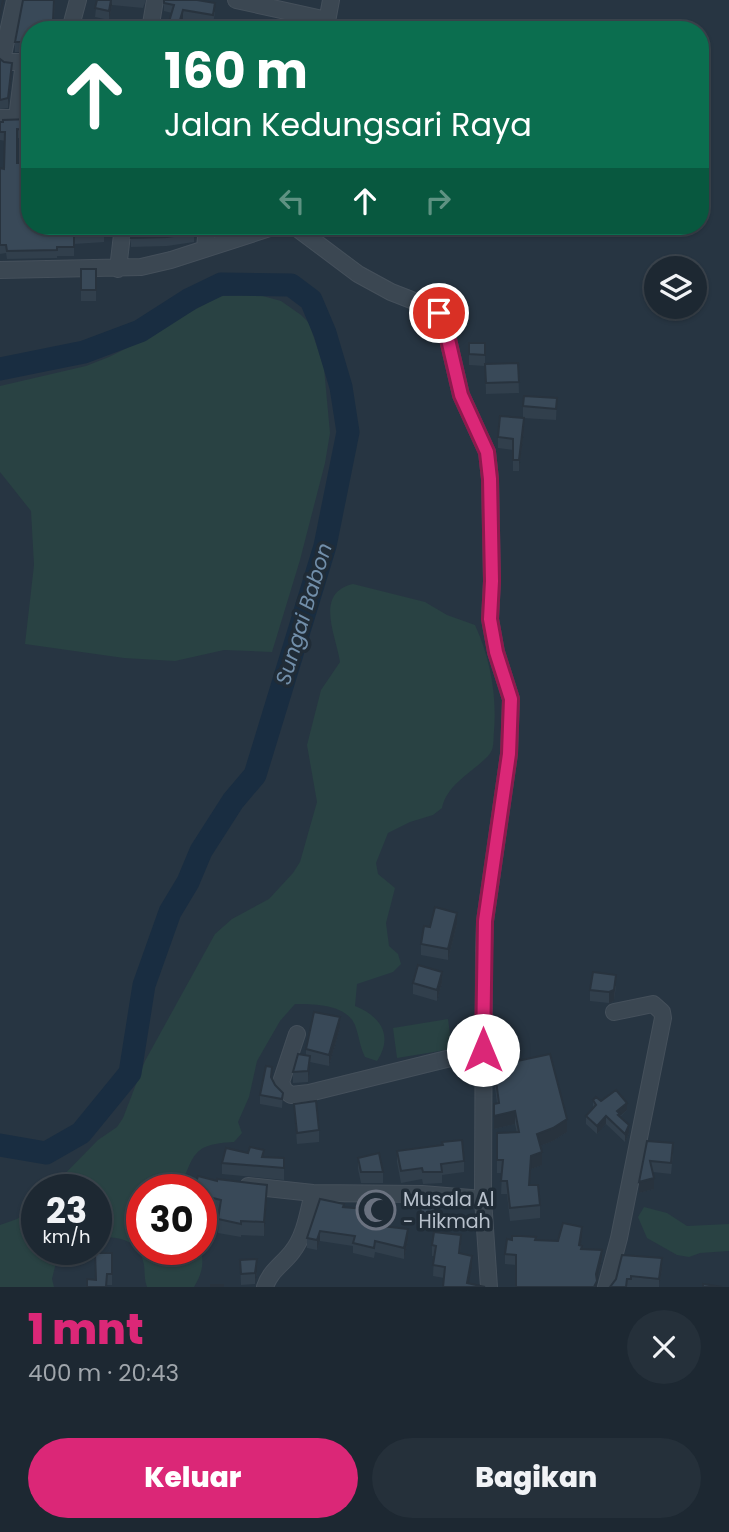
<!DOCTYPE html>
<html lang="id">
<meta charset="utf-8">
<style>
:root{--surface:#1d2832;--page:#25303a;--text:#f1f3f6;--muted:#a0a6ac;--line:#3b444d;--accent:#db2777}
body{margin:0;font-family:Poppins,sans-serif;background:var(--page);color:var(--text);height:100vh;display:flex;flex-direction:column;font-size:26px;white-space:nowrap}
*{box-sizing:border-box;margin:0}
p{font-size:23px;color:var(--muted)}
.icon{flex:none;width:38px;height:38px;fill:none;stroke:currentColor;stroke-width:2;stroke-linecap:round;stroke-linejoin:round}
.map{position:relative;height:1287px;overflow:hidden}
.side{display:flex;flex-direction:column;background:var(--surface);flex:1}
.side>*{flex:none}
.banner{position:absolute;left:21px;top:21px;width:688px;height:214px;border-radius:28px;box-shadow:0 2px 5px #0004,0 0 0 2px var(--line);background:#0b6e4f;color:#fff;overflow:hidden}
.buttons{position:absolute;left:644px;top:256px;display:grid;gap:14px}
.buttons a{display:grid;place-items:center;width:63px;height:63px;border-radius:50%;background:var(--surface);box-shadow:0 2px 5px #0004,0 0 0 2px var(--line);font-size:35px}
.speed{position:absolute;left:21px;top:1174px;display:flex;gap:14px;font-size:35px;font-weight:700;text-align:center}
.speed>*{display:grid;place-content:center;width:91px;height:91px;border-radius:50%;background:var(--surface);box-shadow:0 2px 5px #0004,0 0 0 2px var(--line);line-height:1}
.speed small{font-size:18px;font-weight:400}
.speed .limit{border:10px solid #d22;background:#fff;color:#111}
.pin{position:absolute;display:grid;place-items:center;width:60px;height:60px;color:#fff;margin:-30px;border:4px solid #fff;border-radius:50%;box-shadow:0 2px 7px #0007}
.me{position:absolute;width:77px;margin:-38px;rotate:0deg;stroke-linejoin:round;filter:drop-shadow(0 0 5px #0008)}
.turn{display:flex;align-items:center;gap:24px;height:147px;padding:0 28px;font-size:32px}
.turn .icon{width:91px;height:91px;stroke-width:2.5}
.turn b{display:block;font-size:49px;line-height:60px}
.lanes{display:flex;align-items:center;height:66px;padding:0 28px;background:#0003;justify-content:center;gap:35px;direction:ltr}
.lanes .off{opacity:.35}
.round{display:grid;place-items:center;flex:none;width:74px;height:74px;border-radius:37px;background:var(--page)}
.head{display:flex;align-items:center;justify-content:space-between;height:119px;padding:0 28px}
h1{font-size:42px;font-weight:800;line-height:52px;color:var(--accent)}
.button{display:flex;gap:14px;margin-top:auto;padding:14px 28px}
.button a{flex:1;height:80px;border-radius:42px;background:var(--accent);color:#fff;font-size:28px;font-weight:800;line-height:80px;text-align:center}
.button a+a{background:var(--page);color:var(--text)}
.map>svg:first-child{display:block}
</style>
<div class="map">
<svg width="729" height="1287" viewBox="0 0 729 1287">
<rect width="100%" height="100%" fill="#273542"/>
<!-- green -->
<path fill="#294243" d="M259 295 281 301 301 315 309 323 324 368 330 433 325 463 300 560 272 652 224 650 175 661 124 658 25 644 34 565 31 511 0 472V386L86 366 109 357 145 339 159 329 220 296Z
M353 584 425 602 447 615 475 625C490 658 497 694 494 731 493 740 495 749 488 756 472 773 447 784 442 808L433 815 410 822 388 833 376 863 378 874 395 888 386 923 389 946 398 954 401 964 393 972 357 984 355 1006C380 1016 394 1035 377 1061L365 1057C360 1047 359 1036 355 1025 346 1004 314 1004 295 1004L280 1021 257 1061 249 1097 238 1122 242 1133 234 1142C191 1144 195 1155 179 1190H142V1250H201C204 1264 202 1274 194 1287H147C144 1279 145 1273 144 1265 139 1237 119 1239 96 1235V1190H49L98 1140 117 1127 123 1118 145 1061 215 934 232 919 269 899 293 873 300 862 317 802 307 745 321 690 340 662C336 635 314 593 353 584Z
M448 1019 452 1049 397 1058 393 1028Z
M37 1204V1250H59L52 1279 54 1287H0V1225L17 1219Z
M644 1207 667 1213 687 1226 729 1224V1251L700 1253 689 1257 677 1255 647 1238 638 1217Z"/>
<g fill="none" stroke-linecap="round" stroke-linejoin="round">
<!-- river -->
<path stroke="#192d41" stroke-width="23" d="M0 369 84 352 140 331 190 299 221 284 291 285 311 300 325 333 341 387 348 432 325 546 255 775 233 801 201 851 188 882 170 912 144 985 130 1073 81 1133 46 1153 0 1145"/>
<defs>
<path id="minor" d="M15 0 3 55 4 59 9 62H30
M236 0 327 20
M71 26 78 0
M326 27 331 0
M150 30 155 0
M0 118H30
M17 118 24 62
M294 226 358 274 391 292 432 308 443 318 461 395 487 452 490 479 492 581 490 619 496 652 511 699 509 754 485 921 484 951 483 1199 489 1287
M205 248 207 226
M118 269 123 226
M0 270 141 267 171 260 276 226
M297 1034 281 1082 284 1090 291 1095 309 1093 483 1050
M248 1186 313 1193 422 1194 483 1199
M265 1287C270 1271 282 1265 292 1252 305 1236 308 1213 313 1193
M606 1287 619 1238 663 1018 662 1012 653 1004 614 1012"/>
</defs>
<!-- minor casing -->
<use href="#minor" stroke="#45505b" stroke-width="18"/>
<!-- minor -->
<use href="#minor" stroke="#3b4752" stroke-width="16"/>
</g>
<!-- wall -->
<path fill="#313f4c" d="M23 0H55L54 21H62L70 27V30H30V52H15V42Z
M97 0H146L143 8 112 5 109 20 95 17Z
M164 0 215 12 213 24 183 19 180 30H159L168 25 172 13 164 11Z
M0 59 12 73 8 108 0 109Z
M30 119V138H17V163L30 226H104V242L74 244V256H57V258L7 259 6 253 0 254V168L4 169 5 141 0 140V122Z
M194 226V242L167 246 131 247V238Z
M81 269H96V301H81Z
M469 343H485V366L469 365Z
M518 363 519 393 486 394 485 364Z
M557 398 556 420 523 418V406Z
M524 429 519 471H513V450L498 448V437Z
M457 924 448 960 421 955V944L430 927Z
M413 983H442L437 1001 413 994Z
M616 986 614 1001 609 1003 590 1001V990Z
M340 1028 329 1066 310 1062 308 1082 293 1083V1072L306 1055V1049Z
M494 1066 567 1132 553 1141 540 1146 542 1165 531 1169 530 1185 540 1205V1218L510 1221 507 1194H501L502 1173H497V1133H517L515 1124 494 1129 497 1103 494 1079Z
M272 1078 275 1085 283 1093 282 1108 260 1104V1095Z
M593 1100 601 1101 627 1110 620 1117 629 1133 625 1142 606 1124 597 1134 586 1124V1116L593 1109Z
M294 1104 319 1130V1142L297 1144Z
M647 1141 673 1154 671 1174 653 1172 654 1189 639 1193Z
M397 1151 464 1161V1172L442 1175V1183L423 1184 422 1179 401 1183 397 1162Z
M264 1157 284 1158V1180L222 1174V1163Z
M358 1158 383 1172V1183H361L358 1169Z
M201 1190 267 1199 264 1236 241 1235V1237L218 1233 219 1213 201 1209Z
M435 1195V1226L421 1229 420 1196Z
M387 1204 384 1227 408 1240 404 1259 375 1252 374 1258 353 1253V1246L320 1241 317 1250 307 1248V1238L344 1207 365 1209Z
M582 1237 580 1245 582 1249 602 1259 597 1282V1287L516 1265 505 1264V1254L512 1240 558 1241Z
M432 1245H461L460 1253 472 1267 444 1278 433 1276 434 1256H432Z
M95 1253 112 1274V1285H107V1287H87L96 1280Z
M240 1260 257 1271 255 1284 241 1285Z
M662 1269 659 1287H610L616 1279Z"/>
<!-- shaded-wall -->
<path fill="#28333e" d="M2 0H4L0 20V10Z
M111 0 112 5 109 20V11Z
M183 10V19L180 30H177Z
M12 63V73L8 108V98Z
M524 418V429L519 471V460Z
M457 913V924L448 960V949Z
M442 972V983L437 1001V990Z
M616 975 614 1001 609 1003V992Z
M340 1017V1028L329 1066V1055Z
M310 1056V1067L308 1082V1071Z
M627 1103V1110L620 1116V1122L617 1111Z
M515 1111V1124L494 1129V1116Z
M606 1116V1124L597 1134V1126Z
M567 1119V1132L553 1141 537 1147V1134Z
M629 1125V1133L625 1142V1134Z
M542 1152V1165L531 1169 529 1198 531 1156Z
M654 1178V1189L639 1193V1182Z
M267 1185V1199L264 1236V1222Z
M387 1194V1204L383 1234 381 1226Z
M582 1227V1237L579 1255V1245Z
M408 1229V1240L404 1259V1248Z
M320 1231V1241L317 1250V1240Z
M602 1250V1259L597 1282V1287H594L596 1274Z
M472 1256V1267L468 1287 467 1283Z
M662 1258V1269L659 1287V1279Z
M257 1259V1271L255 1284V1273Z"/>
<!-- building -->
<path fill="#394958" stroke="#28333e" stroke-width="2" d="M23 0H54L53 21H62L70 27V30H30V42H15Z
M97 0H111L109 11 95 8Z
M164 0H197L215 3 213 15 183 10 177 30H159L161 23 168 25 174 5 164 3Z
M95 23 106 24V30H95Z
M0 59 4 62 12 63 8 98 0 100Z
M30 119V130L17 129V163H30V226H104V234L74 235V247H57V250L7 251 6 245H0V168L4 169 5 132H0V122H3V120Z
M133 226H194V233L167 237 131 238Z
M81 269H96V290H81Z
M469 343H485V355L469 354Z
M518 363 519 382 486 383 485 364Z
M524 396 557 398 556 409 523 406Z
M500 416 524 418 519 460H513V439L498 437Z
M435 907 457 913 448 949 421 944 424 926 430 927Z
M418 965 442 972 437 990 413 983Z
M593 972 616 975 614 990 609 992 590 990Z
M314 1012 340 1017 329 1055 306 1049Z
M298 1054 310 1056 308 1071 293 1072Z
M550 1054 567 1119 553 1128 537 1134 542 1152 531 1156 529 1185H538L540 1205 510 1208 507 1181H501L503 1160H497V1133L519 1132 515 1111 494 1116V1104L499 1103 494 1066Z
M266 1066 272 1067 271 1077 275 1085 283 1093 282 1099 260 1095Z
M616 1090 627 1103 617 1111 620 1114 618 1115 629 1125 625 1134 606 1116 597 1126 586 1116 596 1105 593 1100 596 1097 601 1101Z
M316 1101 319 1130 297 1133 294 1104Z
M462 1140 464 1161 441 1164 442 1172H423L422 1168 401 1171 397 1151 443 1145 442 1142Z
M647 1141 673 1143 671 1163 650 1161 654 1178 639 1182Z
M250 1147 264 1150 262 1157 284 1158V1168L222 1163 226 1148 248 1153Z
M379 1153 383 1172H361L358 1158Z
M198 1176 217 1181V1179L267 1185 264 1222 241 1221V1224L218 1219 221 1200 201 1195V1190H194Z
M367 1194H387L383 1224 381 1226 408 1229 404 1248 375 1241 374 1248 353 1243 355 1236 320 1231 317 1240 307 1238 320 1199 344 1204 343 1207 365 1209Z
M435 1195V1215L421 1217 420 1196Z
M563 1223 582 1227 579 1245 582 1246 581 1249 602 1250 596 1274 597 1281 594 1287H516V1255L505 1254 507 1239 512 1240V1236H521L536 1237 535 1240 558 1241Z
M434 1232 461 1235 459 1253 472 1256 467 1283 485 1287H443L445 1267 433 1265 436 1246 432 1245Z
M95 1253H112V1274H107L106 1287H87V1279L96 1280Z
M622 1255 662 1258 659 1279 631 1276V1279H627L626 1287H610L616 1279Z
M257 1259 255 1273 241 1274 240 1260Z
M703 1284 722 1287H703Z
M211 1285H223V1287H211Z"/>
<g fill="none" stroke-linecap="round" stroke-linejoin="round">
<defs>
<path id="route" d="M439 313 443 318 447 335 461 395 487 452 490 479 492 581 490 619 496 652 511 699 509 754 485 921 483 1050"/>
</defs>
<!-- route casing -->
<use href="#route" stroke="#8e194d" stroke-width="18"/>
<!-- route -->
<use href="#route" stroke="#db2777" stroke-width="12"/>
</g>
<!-- icons -->
<defs>
<symbol id="mosque-ring" viewBox="-11 -11 22 22"><circle r="9.5" fill="#202c37" stroke="#6b7280" stroke-width="1.5"/><path d="M3.5-4.9A6 6 0 1 0 3.5 4.9A5 5 0 1 1 3.5-4.9Z" fill="#6b7280"/></symbol>
</defs>
<g fill-rule="evenodd">
<use href="#mosque-ring" x="354" y="1188" width="44" height="44"/>
</g>
<g text-anchor="middle" stroke-width="7" stroke-linejoin="round" paint-order="stroke">
<!-- poi labels -->
<g font-size="19" fill="#b8c1cc" stroke="#202c37" text-anchor="start">
<text x="403" y="1206">Musala Al<tspan x="403" dy="22">- Hikmah</tspan></text>
</g>
<!-- water labels -->
<g font-size="21" font-style="italic" fill="#728faa" stroke="#202c37">
<text transform="translate(304 614) rotate(-73)" y="7">Sungai Babon</text>
</g>
</g>
</svg>
<div class="buttons">
<a><svg class="icon" aria-label="layers" viewBox="0 0 24 24"><path d="M12 4l9 5-9 5-9-5zM3 14l9 5 9-5"/></svg></a>
</div>
<div class="speed"><div>23<small>km/h</small></div><div class="limit">30</div></div>
<div class="pin" style="left:439px;top:313px;background:#d93025"><svg class="icon" aria-label="arrive" viewBox="0 0 24 24"><path d="M6 21V4h12l-3 4 3 4H6"/></svg></div>
<svg class="me" style="left:483px;top:1050px" viewBox="-20 -20 40 40"><circle r="19" fill="#fff"/><path d="M0-13L10 11 0 6-10 11z" fill="#db2777"/></svg>
<div class="banner">
<div class="turn"><svg class="icon" aria-label="ahead" viewBox="0 0 24 24"><path d="M12 20V5M6 11l6-6 6 6"/></svg><div><b>160 m</b>Jalan Kedungsari Raya</div></div>
<div class="lanes"><svg class="icon off" aria-label="left" viewBox="0 0 24 24"><path d="M17 20v-9H6M10 6l-5 5 5 5"/></svg><svg class="icon" aria-label="ahead" viewBox="0 0 24 24"><path d="M12 20V5M6 11l6-6 6 6"/></svg><svg class="icon off" aria-label="right" viewBox="0 0 24 24"><path d="M7 20v-9h11M14 6l5 5-5 5"/></svg></div>
</div>
</div>
<section class="side">
<div class="head"><div><h1>1 mnt</h1><p>400 m · 20:43</p></div><a class="round"><svg class="icon" aria-label="close" viewBox="0 0 24 24"><path d="M6 6l12 12M18 6L6 18"/></svg></a></div>
<div class="button"><a>Keluar</a><a>Bagikan</a></div>
</section>
